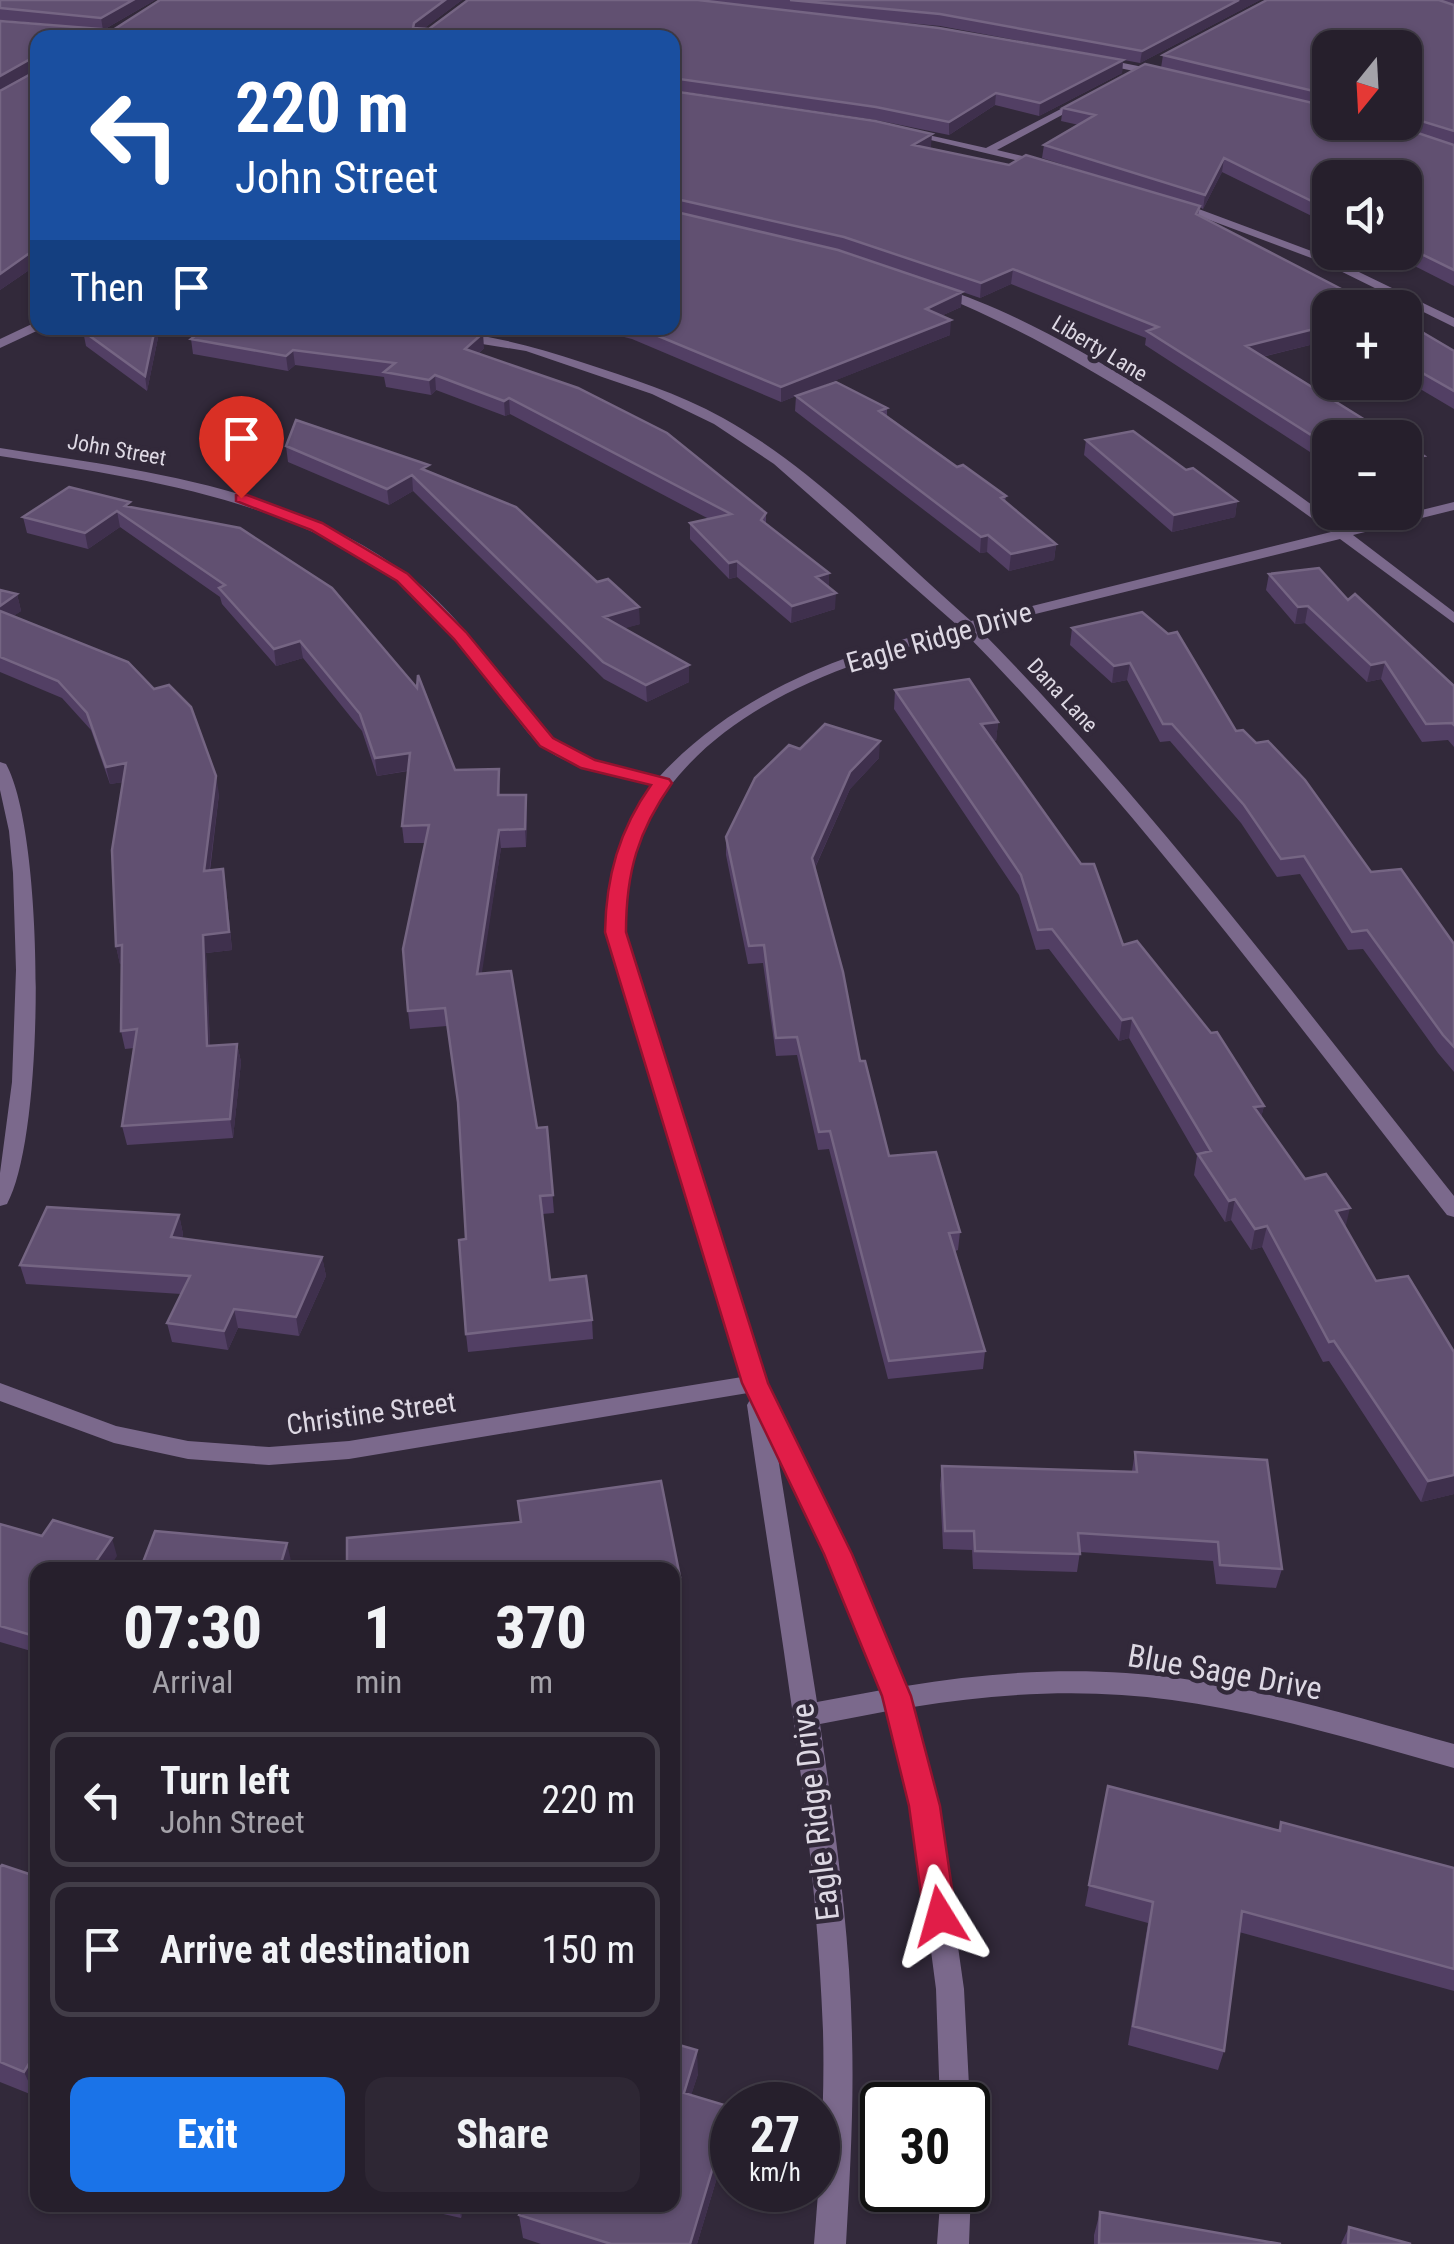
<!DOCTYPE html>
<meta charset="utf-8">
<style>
:root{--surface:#261f2c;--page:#2e2734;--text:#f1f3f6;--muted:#a4a2a9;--line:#423d48;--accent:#1a73e8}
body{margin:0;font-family:"Roboto Condensed",sans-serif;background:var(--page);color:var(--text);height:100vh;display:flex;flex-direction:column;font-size:38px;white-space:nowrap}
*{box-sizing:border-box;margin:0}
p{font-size:32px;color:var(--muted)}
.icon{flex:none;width:55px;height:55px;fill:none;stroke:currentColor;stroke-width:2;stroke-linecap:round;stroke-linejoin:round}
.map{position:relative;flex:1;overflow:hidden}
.panel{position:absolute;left:30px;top:1562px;width:650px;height:650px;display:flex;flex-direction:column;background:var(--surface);border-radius:20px;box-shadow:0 2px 8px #0004,0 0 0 2px var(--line)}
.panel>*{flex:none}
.guide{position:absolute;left:30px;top:30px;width:650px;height:305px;border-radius:20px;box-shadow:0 2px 8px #0004,0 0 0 2px var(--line);background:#1a4fa0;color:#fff;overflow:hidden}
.needle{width:65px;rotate:198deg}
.tools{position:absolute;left:1312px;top:30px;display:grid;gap:20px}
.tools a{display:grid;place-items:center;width:110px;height:110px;border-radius:20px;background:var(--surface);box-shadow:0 2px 8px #0004,0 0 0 2px var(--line);font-size:50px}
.speed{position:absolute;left:710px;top:2082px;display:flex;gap:20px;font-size:50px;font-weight:700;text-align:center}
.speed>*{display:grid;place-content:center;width:130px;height:130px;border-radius:50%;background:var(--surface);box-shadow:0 2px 8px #0004,0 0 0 2px var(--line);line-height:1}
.speed small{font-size:25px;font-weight:400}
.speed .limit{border:5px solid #111;border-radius:15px;background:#fff;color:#111}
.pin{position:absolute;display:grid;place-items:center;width:85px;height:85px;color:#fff;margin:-102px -42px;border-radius:50% 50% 50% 0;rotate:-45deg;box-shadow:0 0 10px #0007}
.pin .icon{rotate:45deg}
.me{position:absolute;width:110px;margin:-55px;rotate:352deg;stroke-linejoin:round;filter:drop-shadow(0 0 8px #0008)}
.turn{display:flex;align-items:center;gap:35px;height:210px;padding:0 40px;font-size:45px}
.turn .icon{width:130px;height:130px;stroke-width:2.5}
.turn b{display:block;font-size:70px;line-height:85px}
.then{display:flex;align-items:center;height:95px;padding:0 40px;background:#0003;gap:20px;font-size:38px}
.eta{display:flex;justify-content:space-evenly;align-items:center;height:170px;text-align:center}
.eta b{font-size:60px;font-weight:800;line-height:70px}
.action{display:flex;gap:20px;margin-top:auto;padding:20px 40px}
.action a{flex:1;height:115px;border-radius:20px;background:var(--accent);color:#fff;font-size:40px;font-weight:800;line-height:115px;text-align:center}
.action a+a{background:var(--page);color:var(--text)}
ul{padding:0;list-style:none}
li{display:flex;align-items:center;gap:30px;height:135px;margin:0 20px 15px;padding:0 20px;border:5px solid var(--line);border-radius:20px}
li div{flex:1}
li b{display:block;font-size:38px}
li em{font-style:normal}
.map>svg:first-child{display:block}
</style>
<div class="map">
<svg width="1454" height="2244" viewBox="0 0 1454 2244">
<rect width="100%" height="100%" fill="#32293a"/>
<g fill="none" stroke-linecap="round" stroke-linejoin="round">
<!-- minor -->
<path fill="#7b698c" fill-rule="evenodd" d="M1098 58 1163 71 1168 74 1163 77 1095 63Z
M1080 99 1088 101 997 150 1052 163V167L1048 168 901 133 906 130 986 148Z
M1172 202H1180L1330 258 1454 318V327L1322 262 1172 206Z
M939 287C1074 330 1229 445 1345 529L1454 502V510L1353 535 1454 612V623L1340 539 978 628C1152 804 1300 1003 1454 1196V1217L1447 1215C1291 1017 1141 812 964 632 848 661 710 706 649 819 631 853 628 893 624 931L766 1383 850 1553 906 1686C978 1674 1053 1668 1126 1673 1238 1680 1347 1715 1454 1744V1768C1361 1742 1268 1713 1172 1700 1086 1688 998 1693 913 1707L938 1806 964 1989 970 2105 968 2111V2105H940L936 1989 912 1806 888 1711 820 1724C835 1828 850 1932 852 2037 854 2106 850 2175 846 2244H814C820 2173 825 2102 823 2031 815 1820 777 1614 747 1405L751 1398 748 1393 349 1459 269 1465 188 1459 114 1443 0 1401V1383L116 1426 188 1441 269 1447 349 1441 742 1377 606 931C613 870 620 838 654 786 615 776 571 770 540 745 526 733 517 717 506 704 472 660 440 612 395 579 279 496 137 478 0 456V448C140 470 291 487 408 575 452 608 485 656 519 699 529 712 539 728 553 739 583 762 623 768 659 777 738 691 846 652 957 625L774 464 714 424 652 394 526 351 408 332 402 328C463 328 524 343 581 362 630 378 678 393 723 418 815 469 892 552 971 621L1331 532C1206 442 1079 351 935 293L933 291ZM777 1451 826 1553 882 1690 817 1702Z
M34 323 43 328 0 348V339Z
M0 762 6 764C45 834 46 1133 7 1204L0 1206V1173L12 1082 16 970 13 873 9 831 0 790Z
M968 2181 971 2190 969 2244H937L941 2190H968Z"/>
</g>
<!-- wall -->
<path fill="#523f64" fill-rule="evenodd" d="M0 0H155L105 29 113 30 160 0H462L423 29H429L468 0H1260L1140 63 940 26 863 19 1123 60 1122 73 1039 116 995 105 949 135 876 120 672 90V38H38V264L0 290 37 70 0 90V21L59 25 0 20Z
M1267 0H1454V286L1387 252H1405V178H1330V225L1222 172 1203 209 1200 207 1198 215 1330 308V340L1262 357 1330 438V465L1145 345 1146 338 1011 284 980 298 843 251 683 214 962 292 961 307 941 316 950 335 803 393 887 408V416L957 467 1006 496 1005 502 1056 544 1054 560 1009 571 987 552 980 553 795 411 796 396 781 402 632 339 589 328H672V91L1009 165 1130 186 1042 158 1044 145 1079 125 1061 121 1063 108 1161 68 1163 55ZM1330 48H1405V122H1330Z
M1405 322 1454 351V409L1405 380Z
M96 328H160L147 391 86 346 83 331Z
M452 328H508L499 335Z
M191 339 484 348 478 354 766 513V523L829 587 835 609 791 623 737 577 729 579 690 539V523L709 519 510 414 505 416 436 390 431 395 386 387 384 377 295 365 288 371 193 354Z
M1086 440 1186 470 1237 501 1235 517 1172 532 1084 455Z
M286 446 430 472 640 624 624 628 689 682 647 702 604 679 413 491 389 505 288 462Z
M131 507 240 528 455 770 499 769 500 795H526L527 812 526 847 501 848 481 973 537 1128 547 1127 554 1213 542 1214 550 1280 592 1320 593 1339 468 1352 466 1334V1239L459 1109 447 1026 410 1029 408 1011 425 843H404L402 826 408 771 377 776 362 731 303 658 276 666 222 604 220 597 120 527 88 549 27 533 23 517Z
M1269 574 1348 600 1454 686V747L1448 740 1422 742 1381 679 1367 682 1305 623 1295 624 1266 590Z
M0 590 17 594 21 611 13 616 219 794 210 871 226 887 232 950 206 953 210 1046 237 1044 241 1062 233 1138 127 1145 122 1126 134 1048 125 1049 121 1031 122 964H120L116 946 123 782 110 784 91 730 62 698 0 672Z
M1142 612 1236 731 1371 872 1454 944V1072L1438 1053 1363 949 1348 950 1300 874 1277 877 1241 823 1170 741 1160 742 1127 680 1112 683 1070 645 1072 628Z
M895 690 998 722 996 741H993L1123 945 1264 1106 1261 1117 1305 1179 1345 1228 1376 1281 1454 1352V1494L1421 1502 1329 1361 1323 1362 1262 1247 1251 1250 1231 1220 1225 1222 1194 1175 1197 1156 1129 1038 1119 1041 1049 949 1036 950 1019 895 894 709Z
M800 749 879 758 850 789 815 868 860 1061 889 1156 960 1232 958 1250 955 1251 985 1351 983 1369 888 1379 829 1149 818 1150 797 1055 776 1056 763 963 748 964 726 855V837Z
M179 1215 183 1234 182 1238 322 1257 326 1276 299 1336 238 1328 228 1350 172 1342 167 1323 181 1294 26 1284 20 1265Z
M1135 1452 1282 1569 1276 1588 1216 1584 1213 1561 1080 1552 1077 1572 973 1569 972 1550 943 1549 940 1485 942 1466 1132 1471Z
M661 1481 680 1577V1600L672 1601V1570H347V1538L520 1522 518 1501Z
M0 1524 117 1556 38 1570V1653L0 1642Z
M1108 1786 1278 1830 1281 1822 1454 1868V1991L1239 1932 1224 2051 1218 2070 1128 2045 1148 1923 1085 1906Z
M0 1867 38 1877V2092L35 2096 0 2082Z
M672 2043 698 2074 691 2095 731 2107V2131L697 2244H541L523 2238 519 2215Z
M403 2205H465L461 2218Z
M1100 2212 1281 2244H1094V2235Z
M1349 2227 1411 2244H1341Z"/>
<!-- shaded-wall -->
<path fill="#3f304d" d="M133 0H155L103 30 101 18Z
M445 0H462L415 35 414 38V23Z
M1239 0H1260L1140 63 1142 51Z
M34 57 36 70 0 90V76Z
M1123 60 1122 73 1039 116 1040 103Z
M996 93 995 105 949 135V122Z
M932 134 931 147 913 158V145Z
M1224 158 1222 172 1203 209 1205 195Z
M38 247V264L0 290V274Z
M1013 269 1011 284 980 298 981 283Z
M962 292 961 307 925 323 926 309Z
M951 320 950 335 781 402V387Z
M1330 325V340L1244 361 1246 346Z
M155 328H160L147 391 145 376Z
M498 328H508L499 335Z
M483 333 484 348 466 364 465 349Z
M293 350 295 365 288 371 286 356Z
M435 375 436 390 431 395 429 380Z
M509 398 510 414 505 416 504 401Z
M1424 456 1420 472 1405 475V460Z
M412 475 413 491 389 505 387 489Z
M1237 501 1235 517 1172 532 1174 515Z
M117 511 120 527 88 549 85 533Z
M988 535 987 552 980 553 981 537Z
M1056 544 1054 560 1009 571 1011 554Z
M737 561V577L729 579V563Z
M829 573V590L816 577Z
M836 593 835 609 791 623 792 606Z
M17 594 21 611 0 625V606Z
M1308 606 1305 623 1295 624 1298 607Z
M639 607 640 624 605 634 604 617Z
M300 641 303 658 276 666 274 649Z
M1385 662 1381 679 1367 682 1371 665Z
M1130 663 1127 680 1112 683 1114 666Z
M689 665V682L647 702 646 685Z
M998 722 996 741 979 743 981 724Z
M880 741 879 758 850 789 811 876 812 858 850 772Z
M410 753 411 770 377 776 375 758Z
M126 763 130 781 110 784 106 767Z
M216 776 219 794 207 889 204 871Z
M526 795 527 812 526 847 525 829Z
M499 830 501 848 479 992 477 974Z
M223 869 232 950 206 953 211 1064 207 1046 203 935Z
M122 945 126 964H120L116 946Z
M1132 1018 1129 1038 1119 1041 1122 1020Z
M237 1044 241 1062 233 1138 230 1119Z
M1264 1106 1259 1126 1254 1107Z
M1235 1199 1231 1220 1225 1222 1229 1201Z
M1350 1208 1345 1229 1336 1211Z
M179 1215 183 1234 175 1256 171 1237Z
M1267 1226 1262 1247 1251 1250 1255 1229Z
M322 1257 326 1276 299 1336 296 1317Z
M234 1309 238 1328 228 1350 224 1331Z
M1454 1475V1494L1421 1502 1428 1481Z
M112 1538 117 1556 108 1570H90Z
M287 1543 293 1570H279Z
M697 2050 698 2074 684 2117V2093Z
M33 2057 38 2067V2092L35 2096 24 2072Z
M731 2107V2131L697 2244H690Z
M459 2205H465L461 2218Z"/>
<!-- building -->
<path fill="#615071" stroke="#756583" stroke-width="2.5" d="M0 0H133L101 18 0 8Z
M160 0H445L414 23 413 28 429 29 468 0H698L939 28 1123 60 1040 103 996 93 949 122 876 107 672 78V38H38V60L34 57 0 76V21L113 30Z
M790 0H1239L1142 51 940 14Z
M1267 0H1439L1454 5V131L1405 116V48H1330V95L1163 55Z
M1145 64 1330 107V122H1385L1454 145V270L1405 246V178H1330V210L1224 158 1205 195 1044 145 1095 115 1063 108Z
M38 70V247L0 274V91Z
M672 91 875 121 932 134 913 145 1009 165 1026 155 1200 206 1196 214 1378 308H1330V325L1246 346 1394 438H1330V447L1147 331 1158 327 1013 269 981 283 844 237 672 198Z
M672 211 838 250 962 292 926 309 951 320 781 387 639 328H672Z
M1405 322 1454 351V391L1405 363Z
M96 328H155L145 376 83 331Z
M205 328H447L483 333 465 349 578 388 667 433 766 513 761 520 829 573 816 577 836 593 792 606 737 561 729 563 690 523 731 514 509 398 504 401 435 375 429 380 384 372 395 363 293 350 286 356 191 339Z
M836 382 887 408 879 411 957 467 963 465 1006 496 1001 498 1056 544 1011 554 988 535 981 537 796 396Z
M296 420 429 465 422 469 516 507 597 582 608 579 639 607 604 617 689 665 646 685 603 662 412 475 387 489 286 446Z
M1133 431 1186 470 1193 468 1237 501 1174 515 1086 440Z
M1405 444 1424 456 1405 460Z
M69 487 130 502 125 506 240 528 332 588 417 688 418 675 455 770 499 769 498 795H526L525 829 499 830 477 974 511 971 537 1128 547 1127 553 1195 540 1196 550 1280 586 1276 592 1320 466 1334 459 1240 466 1239 458 1102 445 1008 408 1011 403 949 429 825 402 826 410 753 375 758 360 714 300 641 274 649 219 588 225 585 117 511 85 533 23 517Z
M1319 568 1348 600 1355 594 1454 686V725L1452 723 1426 724 1385 662 1371 665 1308 606 1298 607 1269 574Z
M0 590 17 594 0 606Z
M0 611 128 662 154 689 169 685 191 707 216 776 204 871 223 869 229 932 203 935 207 1046 237 1044 230 1119 122 1126 137 1029 121 1031 122 945 116 946 112 850 126 763 106 767 87 713 58 681 0 657Z
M1142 612 1168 634 1177 632 1236 731 1243 730 1256 743 1268 741 1305 780 1371 872 1401 869 1454 944V1047L1443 1035 1367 930 1352 932 1304 856 1281 859 1244 805 1172 724H1163L1130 663 1114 666 1072 628Z
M969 679 998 722 981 724 1081 864H1094L1123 945 1137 941 1211 1033 1217 1032 1264 1106 1254 1107 1305 1179 1326 1174 1350 1208 1336 1211 1376 1281 1408 1276 1454 1352V1475L1428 1481 1334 1341 1329 1342 1267 1226 1255 1229 1235 1199 1229 1201 1198 1154 1211 1151 1132 1018 1122 1020 1052 929 1038 930 1021 875 895 690Z
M825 724 880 741 850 772 812 858 843 972 860 1061H865L889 1156 936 1152 960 1232 949 1233 985 1351 889 1361 830 1131 819 1132 797 1037 776 1038 764 945 749 946 726 837 755 778 789 745 800 749Z
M47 1207 179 1215 171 1237 322 1257 296 1317 234 1309 224 1331 167 1323 190 1276 20 1265Z
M1135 1452 1267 1460 1282 1569 1220 1565 1218 1542 1078 1533 1080 1554 975 1551 974 1531H945L942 1466 1137 1472Z
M661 1481 680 1577 672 1578V1570H347V1538L521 1522 518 1501Z
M53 1520 112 1538 90 1570H38V1637L0 1626V1524L42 1536Z
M155 1531 287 1543 279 1570H140Z
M1108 1786 1280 1831 1281 1822 1454 1868V1969L1242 1911 1224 2051 1133 2026 1153 1902 1089 1885Z
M2 1865 38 1877V2058L33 2057 24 2072 0 2062V1867Z
M672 2043 697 2050 684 2093 731 2107 690 2244H611L519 2215 523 2205H672Z
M1100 2212 1281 2244H1099Z
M1349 2227 1411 2244H1348Z"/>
<!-- route -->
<path fill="#e11d48" stroke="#92132f" stroke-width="2.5" d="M236 495H247L322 523 408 574 466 632 553 738 595 760 669 779 672 783C638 831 626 872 626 932L768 1383 852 1554 911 1696 940 1806 956 1916 951 1926 940 1931 929 1926 924 1916 909 1806 882 1696 824 1554 742 1383 605 932C606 877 619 830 651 785L581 768 540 746 454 639 397 581 311 530 236 501Z"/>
<g text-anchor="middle" stroke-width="9" stroke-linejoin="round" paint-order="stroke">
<!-- far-street labels -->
<g font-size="22" fill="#ddd8e3" stroke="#32293a">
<text transform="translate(1100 348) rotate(31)" y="8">Liberty Lane</text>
<text transform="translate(117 449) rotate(10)" y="8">John Street</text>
<text transform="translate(1063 695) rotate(47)" y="8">Dana Lane</text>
</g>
<!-- street labels -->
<g font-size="28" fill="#ddd8e3" stroke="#32293a">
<text transform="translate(939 637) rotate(-16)" y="10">Eagle Ridge Drive</text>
<text transform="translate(371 1413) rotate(-8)" y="10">Christine Street</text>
</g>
<!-- near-street labels -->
<g font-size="32" fill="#ddd8e3" stroke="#32293a">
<text transform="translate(1225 1672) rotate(10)" y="11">Blue Sage Drive</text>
<text transform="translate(815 1812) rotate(-97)" y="11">Eagle Ridge Drive</text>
</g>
</g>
</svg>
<div class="tools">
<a><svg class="needle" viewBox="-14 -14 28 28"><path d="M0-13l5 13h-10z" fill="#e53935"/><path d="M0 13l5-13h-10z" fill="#a4a2a9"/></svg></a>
<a><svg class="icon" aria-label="sound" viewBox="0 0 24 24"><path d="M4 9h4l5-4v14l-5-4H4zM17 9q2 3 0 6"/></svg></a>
<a>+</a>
<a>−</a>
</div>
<div class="speed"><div>27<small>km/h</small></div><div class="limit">30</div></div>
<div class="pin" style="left:241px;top:498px;background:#d93025"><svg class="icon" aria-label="arrive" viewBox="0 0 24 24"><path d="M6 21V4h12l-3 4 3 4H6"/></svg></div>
<svg class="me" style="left:940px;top:1916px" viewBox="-20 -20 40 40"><path d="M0-17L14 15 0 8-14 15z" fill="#e11d48" stroke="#fff" stroke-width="4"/></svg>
<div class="guide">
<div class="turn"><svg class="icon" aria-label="left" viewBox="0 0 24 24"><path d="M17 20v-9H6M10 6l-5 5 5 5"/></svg><div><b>220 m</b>John Street</div></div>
<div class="then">Then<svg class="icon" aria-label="arrive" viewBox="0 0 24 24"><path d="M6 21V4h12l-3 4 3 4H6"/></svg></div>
</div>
<section class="panel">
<div class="eta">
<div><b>07:30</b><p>Arrival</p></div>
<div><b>1</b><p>min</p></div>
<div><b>370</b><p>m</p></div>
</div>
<ul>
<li><svg class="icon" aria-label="left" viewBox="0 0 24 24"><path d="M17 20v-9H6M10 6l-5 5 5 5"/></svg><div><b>Turn left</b><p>John Street</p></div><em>220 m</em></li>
<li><svg class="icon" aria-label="arrive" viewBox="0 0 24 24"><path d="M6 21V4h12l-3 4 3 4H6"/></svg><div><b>Arrive at destination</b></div><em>150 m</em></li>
</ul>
<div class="action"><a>Exit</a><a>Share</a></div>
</section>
</div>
